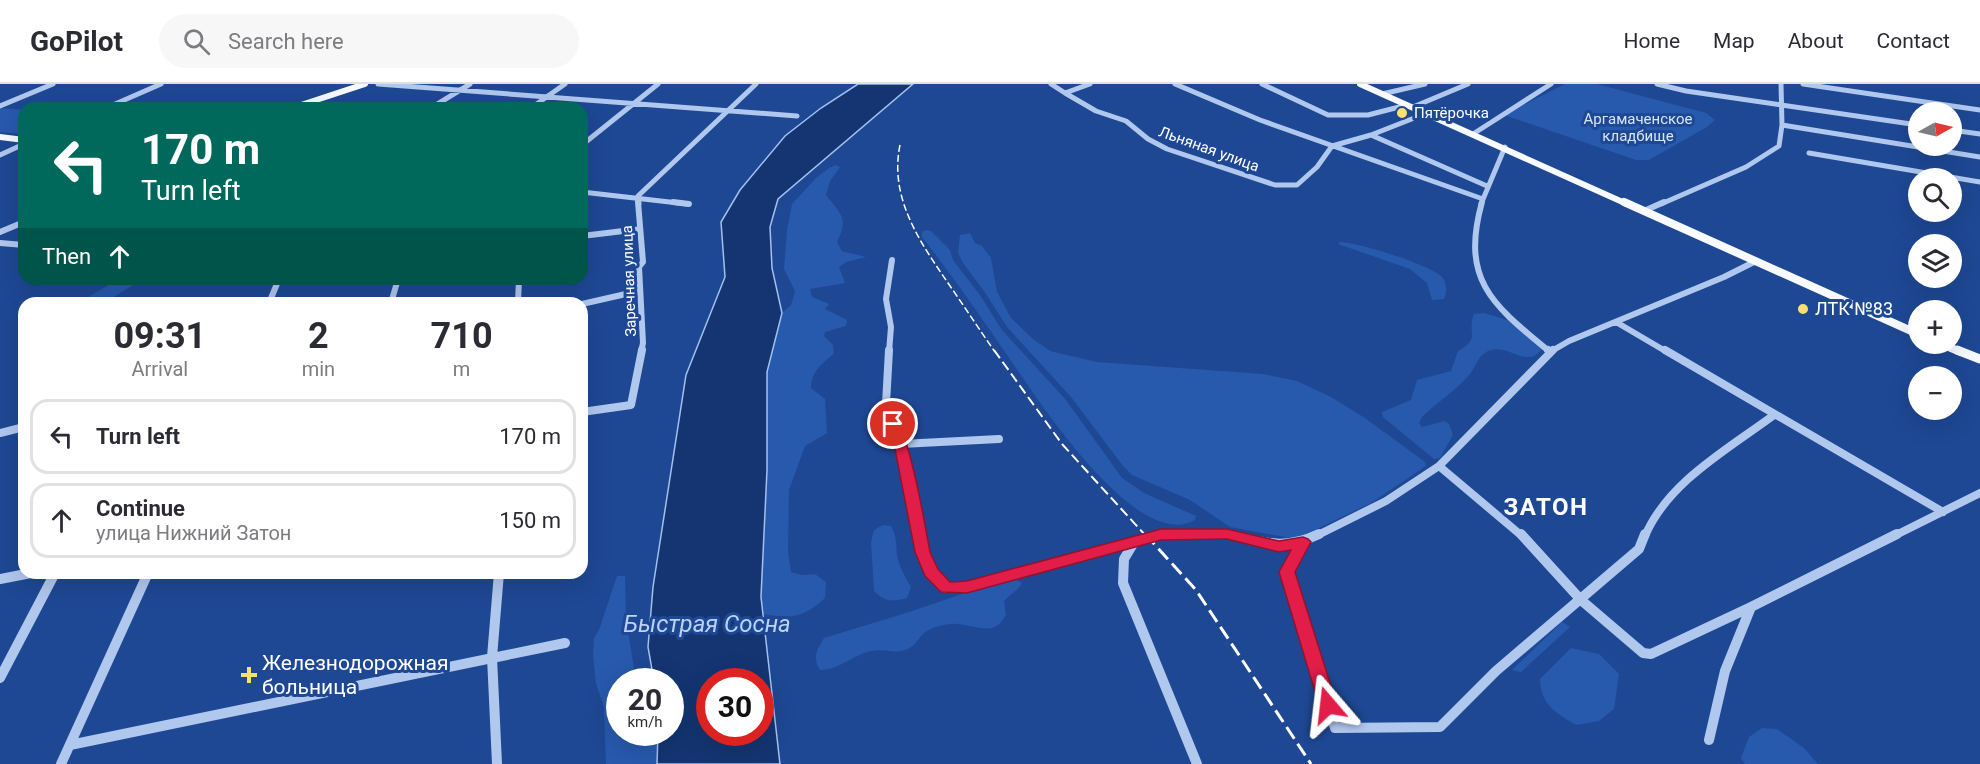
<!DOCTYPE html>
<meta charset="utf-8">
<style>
:root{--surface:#fff;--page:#f7f7f7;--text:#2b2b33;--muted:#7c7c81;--line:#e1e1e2}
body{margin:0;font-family:Roboto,sans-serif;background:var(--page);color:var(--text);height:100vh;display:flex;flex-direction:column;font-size:22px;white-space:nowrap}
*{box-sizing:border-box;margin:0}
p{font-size:20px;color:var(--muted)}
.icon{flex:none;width:33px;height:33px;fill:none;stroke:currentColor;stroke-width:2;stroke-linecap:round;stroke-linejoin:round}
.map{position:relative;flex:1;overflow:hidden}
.panel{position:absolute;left:18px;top:213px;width:570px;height:282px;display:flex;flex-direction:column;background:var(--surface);border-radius:18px;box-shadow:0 6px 24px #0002}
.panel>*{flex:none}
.top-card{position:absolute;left:18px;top:18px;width:570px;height:183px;border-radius:18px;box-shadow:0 6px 24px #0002;background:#00695c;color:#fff;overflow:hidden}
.needle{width:39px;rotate:82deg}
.tools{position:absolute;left:1908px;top:18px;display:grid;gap:12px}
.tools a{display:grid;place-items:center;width:54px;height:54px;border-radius:50%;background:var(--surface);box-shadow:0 6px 24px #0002;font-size:30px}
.speed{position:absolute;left:606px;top:584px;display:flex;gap:12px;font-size:30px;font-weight:700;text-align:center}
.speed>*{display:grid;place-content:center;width:78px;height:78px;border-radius:50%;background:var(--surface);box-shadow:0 6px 24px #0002;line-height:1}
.speed small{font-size:15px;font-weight:400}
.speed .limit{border:9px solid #d22;background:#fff;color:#111}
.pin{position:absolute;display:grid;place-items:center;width:51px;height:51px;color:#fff;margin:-26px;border:3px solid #fff;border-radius:50%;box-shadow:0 2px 6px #0007}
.me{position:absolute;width:66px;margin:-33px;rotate:343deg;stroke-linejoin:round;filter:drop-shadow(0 0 4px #0008)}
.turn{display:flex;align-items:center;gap:21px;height:126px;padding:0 24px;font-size:27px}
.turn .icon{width:78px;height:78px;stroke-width:2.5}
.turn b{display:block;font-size:42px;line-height:51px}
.then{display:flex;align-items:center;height:57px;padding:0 24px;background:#0003;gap:12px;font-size:22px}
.eta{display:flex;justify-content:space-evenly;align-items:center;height:102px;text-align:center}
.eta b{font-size:36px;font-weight:700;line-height:42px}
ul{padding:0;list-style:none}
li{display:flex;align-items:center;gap:18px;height:75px;margin:0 12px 9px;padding:0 12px;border:3px solid var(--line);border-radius:18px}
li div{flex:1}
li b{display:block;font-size:22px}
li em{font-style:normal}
header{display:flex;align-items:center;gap:36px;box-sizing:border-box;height:84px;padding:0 30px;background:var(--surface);border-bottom:2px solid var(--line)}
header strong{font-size:28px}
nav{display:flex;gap:33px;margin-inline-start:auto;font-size:21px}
.search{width:420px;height:54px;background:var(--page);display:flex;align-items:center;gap:15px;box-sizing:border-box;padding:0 21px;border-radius:33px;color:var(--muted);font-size:22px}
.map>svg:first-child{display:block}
</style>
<header>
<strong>GoPilot</strong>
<div class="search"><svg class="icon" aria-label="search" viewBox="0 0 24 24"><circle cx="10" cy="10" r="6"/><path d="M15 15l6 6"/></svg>Search here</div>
<nav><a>Home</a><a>Map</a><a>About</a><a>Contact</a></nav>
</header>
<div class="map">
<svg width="1980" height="680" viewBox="0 0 1980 680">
<rect width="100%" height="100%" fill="#1e4894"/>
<!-- green -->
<path fill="#2759ad" d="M1565 0H1597L1706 29 1715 36 1707 43 1649 76H1636L1504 31Z
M0 24 24 26V50L0 48Z
M836 81 840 83 830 97 826 111C841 130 849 134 837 158L842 167 866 173 846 178 839 183 845 199 810 205 812 213 829 220 825 225 847 236 846 242 825 248 824 252 833 261 834 269C822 281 812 285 811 304L825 315 827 349 805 362 789 406 788 468 791 488 802 491 815 490 826 498 825 514C803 534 792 535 763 530L761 513 767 386V288L782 229 791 221 795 207 784 185 787 146 792 120 816 94 829 84Z
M926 146 931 147 950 166 953 176 980 211 1002 246 1066 316 1122 394 1144 409 1196 432 1195 436C1135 470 1033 308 1005 268 978 229 951 190 922 153V148Z
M970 149 975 159 982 162 991 174 997 208 1011 234 1033 255 1050 267 1097 278 1263 290 1297 297 1331 313 1365 334 1425 378 1426 382 1371 419 1296 455 1230 443 1190 416 1132 391 1123 382 1071 313 1007 243 984 207 963 179 958 169 960 151Z
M1340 158C1357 158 1431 181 1442 193 1447 198 1447 209 1444 215L1432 216 1427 199 1410 185 1338 160Z
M119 195H143L104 219H78Z
M1484 229 1507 236 1542 265C1527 285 1510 261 1491 266 1478 270 1477 281 1470 290 1456 307 1437 318 1422 333L1419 339 1422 343 1444 337 1449 340 1453 351 1440 374 1434 375 1383 333 1382 328 1411 316 1417 296 1451 287 1458 267C1482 253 1466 250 1474 230Z
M883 441 891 442C897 452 896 460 897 471 899 483 905 492 911 503L907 514C892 518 885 518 874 507L871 458 874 446Z
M617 492H625L626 534 636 597H620V648H658L657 680H606L604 623 596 600 593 571 594 554 599 546Z
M1015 495 1022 499C1017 508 1010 510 1004 517L1006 531C994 553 979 542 958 540 949 539 930 543 923 550 919 554 916 560 911 563 898 572 886 564 871 567 852 571 840 586 820 586 812 573 817 566 824 554L906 529 1000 497Z
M1562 538 1570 543 1521 588 1512 586Z
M1571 564 1599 570 1619 590 1614 625 1599 637 1576 641C1556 629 1540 620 1540 595Z
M1762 644 1777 645 1804 664 1818 680H1745L1741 674 1749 653Z"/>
<!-- water -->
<path fill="#143572" stroke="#a3c1f0" stroke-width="1.5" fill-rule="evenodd" d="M858 0H913L778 115 770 143 772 184 782 229 767 288V386L761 513 780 680H657L658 648H670V597H654L648 563 653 503 686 291 725 193 721 138 740 106 785 52 821 24ZM710 597H760V648H710Z"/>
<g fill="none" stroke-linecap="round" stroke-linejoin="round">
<!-- minor-far3 -->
<path stroke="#b0c7ee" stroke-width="5" d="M378 0 797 32
M1051 0 1065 9
M1090 0 1065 9 1096 27 1126 37 1148 55 1167 65 1275 101H1297L1317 83 1332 62 1371 51 1427 29
M1175 0 1260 36 1483 115
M1262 0 1328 31H1368L1407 21
M1657 0 1686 7 1918 41
M1803 0 1980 26
M1382 10 1425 0
M0 22 53 0
M1413 23 1468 0
M106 24 161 0
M431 24 470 0
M531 24 565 0
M1782 41 1980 73
M1952 46 1980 50
M1473 50 1551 0
M1371 51 1487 102
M582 61 658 0
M1809 69 1980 98
M0 71 24 60
M582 108 687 120
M639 120 638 112 756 0
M1481 120 1505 63
M1661 120 1746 83 1779 62 1782 41 1781 0"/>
<!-- minor-far2 -->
<path stroke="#b0c7ee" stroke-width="6" d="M638 118 643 178 639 183 643 259 641 268
M673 118 689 120
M1482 118C1460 197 1493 221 1550 268
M1644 127 1664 118
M0 148 24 138
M582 152 640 145
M0 159 24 161
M269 219 279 195
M391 219 398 195
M518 219 519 195
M582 220 639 207
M1616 238 1667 268
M889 268 891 243 886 215 892 176
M1550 268 1569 257 1724 193 1754 178"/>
<!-- minor-far1 -->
<path stroke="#b0c7ee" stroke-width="8" d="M889 266 886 320 901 360 919 452
M1548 266 1550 268
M1665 266 1943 428
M582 328 631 321 642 266
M0 349 24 343
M901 360 999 355
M1439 382 1522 452
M1158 452 1227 450 1235 452
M1316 452 1386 417 1439 382 1553 266
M1645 452C1668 398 1728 365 1774 331
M1894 452 1980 409"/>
<!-- minor -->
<path stroke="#b0c7ee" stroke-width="10" d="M919 450C923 473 930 487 946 504L967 503 1161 451 1206 450
M1228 450C1263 458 1284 467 1319 450
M1521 450 1581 516 1643 569 1651 570 1751 523
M1303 458 1287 488 1335 644 1440 643 1496 587 1639 465 1645 450
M1133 460 1124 475 1123 499 1197 680
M0 495 31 489
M0 594 55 489
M1709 656 1725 587 1751 523 1897 450
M70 661 565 559
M61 680 148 489
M497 680 492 573 499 489"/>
<!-- major-far2 -->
<path stroke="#f7faff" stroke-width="6" d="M1360 0 1627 120
M292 24 365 0
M0 53 24 56"/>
<!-- major-far1 -->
<path stroke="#f7faff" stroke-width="8" d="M1624 118 1918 250
M1941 260 1961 268"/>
<!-- major -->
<path stroke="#f7faff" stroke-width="9" d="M1957 266 1980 275"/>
<!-- rail-far2 -->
<path stroke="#fff" stroke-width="1.5" stroke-dasharray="7 3" stroke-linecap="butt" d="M900 61C889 114 920 158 948 199 964 222 979 245 995 268"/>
<!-- rail-far1 -->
<path stroke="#fff" stroke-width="2" stroke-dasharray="10 4.5" stroke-linecap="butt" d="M994 266 1062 360 1146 452"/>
<!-- rail -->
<path stroke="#fff" stroke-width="3" stroke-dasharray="14 6" stroke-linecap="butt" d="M1145 450 1196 506 1311 680"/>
</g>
<!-- route -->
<path fill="#e11d48" stroke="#92132f" stroke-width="1.5" d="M893 336C909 340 926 448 930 468L938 485 950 498 967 497 1161 445H1227L1279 457 1303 453 1308 455 1311 458 1295 488 1337 621 1335 627 1328 629 1322 627 1319 621 1279 488 1291 466 1279 468 1227 455 1161 456 967 509 941 508 925 492 915 468 894 360 887 340Z"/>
<!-- markers -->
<g fill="#fddf6f" stroke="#1e4894" stroke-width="2">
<circle cx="1402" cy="29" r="6"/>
<circle cx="1803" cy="225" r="6"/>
<path d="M246 582h6v6h6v6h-6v6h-6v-6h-6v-6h6z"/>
</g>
<g text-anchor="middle" stroke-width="6" stroke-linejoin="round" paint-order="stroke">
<!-- far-poi labels -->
<g font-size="15" fill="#fff" stroke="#1e4894" text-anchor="start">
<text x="1414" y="34">Пятёрочка</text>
</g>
<!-- far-park labels -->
<g font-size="15" fill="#d6e4fa" stroke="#1e4894">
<text x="1638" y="40">Аргамаченское<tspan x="1638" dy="17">кладбище</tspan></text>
</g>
<!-- far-street labels -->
<g font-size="15" fill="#fff" stroke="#1e4894">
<text transform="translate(1209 65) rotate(20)" y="5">Льняная улица</text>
<text transform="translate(629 197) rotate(-92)" y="5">Заречная улица</text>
</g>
<!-- poi labels -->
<g font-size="18" fill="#fff" stroke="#1e4894" text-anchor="start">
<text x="1815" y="231">ЛТК №83</text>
</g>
<!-- near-poi labels -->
<g font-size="21" fill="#fff" stroke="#1e4894" text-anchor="start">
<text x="262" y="586">Железнодорожная<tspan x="262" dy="24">больница</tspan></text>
</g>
<!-- district labels -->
<g font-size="24" font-weight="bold" letter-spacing="1.5" fill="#fff" stroke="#1e4894">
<text x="1546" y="431">ЗАТОН</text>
</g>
<!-- near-water labels -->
<g font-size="24" font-style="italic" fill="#bcd2f5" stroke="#1e4894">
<text x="707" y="548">Быстрая Сосна</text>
</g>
</g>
</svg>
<div class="tools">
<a><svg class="needle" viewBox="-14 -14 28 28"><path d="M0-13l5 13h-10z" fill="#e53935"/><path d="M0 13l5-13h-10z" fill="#7c7c81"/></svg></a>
<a><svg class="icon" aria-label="search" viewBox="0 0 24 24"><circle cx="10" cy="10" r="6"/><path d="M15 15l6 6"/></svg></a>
<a><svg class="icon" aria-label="layers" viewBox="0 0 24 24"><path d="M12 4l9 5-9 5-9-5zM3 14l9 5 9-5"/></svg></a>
<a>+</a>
<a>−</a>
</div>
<div class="speed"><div>20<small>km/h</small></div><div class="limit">30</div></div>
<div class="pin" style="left:893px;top:340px;background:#d93025"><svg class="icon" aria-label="arrive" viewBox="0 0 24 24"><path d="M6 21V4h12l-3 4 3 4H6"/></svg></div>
<svg class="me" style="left:1328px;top:621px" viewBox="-20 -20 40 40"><path d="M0-17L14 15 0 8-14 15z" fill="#e11d48" stroke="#fff" stroke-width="4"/></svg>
<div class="top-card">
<div class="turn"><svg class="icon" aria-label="left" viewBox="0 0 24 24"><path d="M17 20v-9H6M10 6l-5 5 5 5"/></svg><div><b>170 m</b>Turn left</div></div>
<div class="then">Then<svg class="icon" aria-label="ahead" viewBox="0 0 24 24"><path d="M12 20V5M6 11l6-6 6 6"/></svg></div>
</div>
<section class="panel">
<div class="eta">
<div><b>09:31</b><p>Arrival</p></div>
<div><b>2</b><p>min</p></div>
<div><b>710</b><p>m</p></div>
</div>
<ul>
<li><svg class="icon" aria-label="left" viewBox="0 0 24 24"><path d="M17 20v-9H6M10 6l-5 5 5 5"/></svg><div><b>Turn left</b></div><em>170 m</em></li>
<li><svg class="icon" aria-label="ahead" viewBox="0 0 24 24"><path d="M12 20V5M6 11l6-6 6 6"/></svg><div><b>Continue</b><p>улица Нижний Затон</p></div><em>150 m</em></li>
</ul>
</section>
</div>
